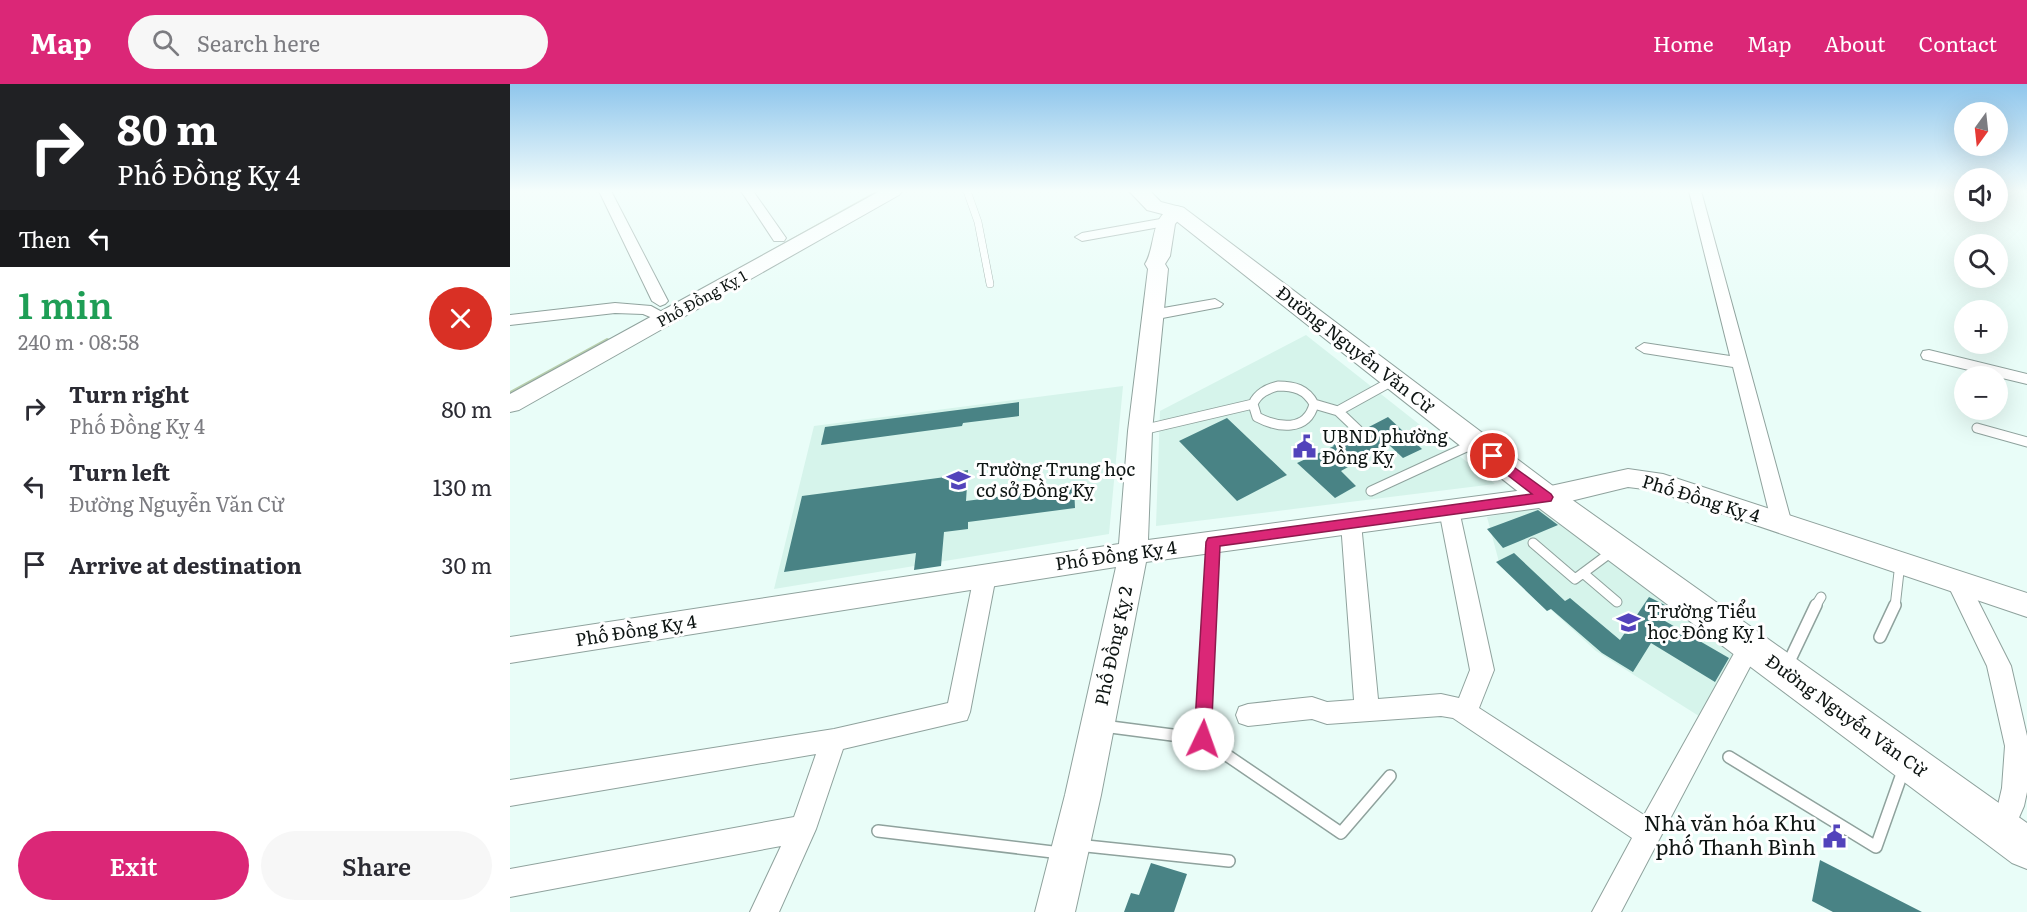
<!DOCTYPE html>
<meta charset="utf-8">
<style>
:root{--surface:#fff;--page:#f7f7f7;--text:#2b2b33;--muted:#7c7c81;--accent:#db2777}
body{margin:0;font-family:Literata,serif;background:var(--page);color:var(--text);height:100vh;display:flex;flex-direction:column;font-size:22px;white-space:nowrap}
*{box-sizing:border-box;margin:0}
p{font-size:20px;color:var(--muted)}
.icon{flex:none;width:33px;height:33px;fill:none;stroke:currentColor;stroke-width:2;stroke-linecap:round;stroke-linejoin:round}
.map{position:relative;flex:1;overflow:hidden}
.side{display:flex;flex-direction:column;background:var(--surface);width:510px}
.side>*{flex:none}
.top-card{background:#202124;color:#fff;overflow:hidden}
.needle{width:39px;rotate:195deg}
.controls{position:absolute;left:1444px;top:18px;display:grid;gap:12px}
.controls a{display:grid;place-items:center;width:54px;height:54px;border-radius:50%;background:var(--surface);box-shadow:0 6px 24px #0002;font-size:30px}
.pin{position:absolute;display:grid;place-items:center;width:51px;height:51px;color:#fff;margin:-26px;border:3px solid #fff;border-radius:50%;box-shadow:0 2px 6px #0007}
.me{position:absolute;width:66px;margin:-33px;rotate:3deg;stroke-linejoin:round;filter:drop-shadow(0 0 4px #0008)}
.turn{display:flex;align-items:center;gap:21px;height:126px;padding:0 18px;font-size:27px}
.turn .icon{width:78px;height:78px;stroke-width:2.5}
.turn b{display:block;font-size:42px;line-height:51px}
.then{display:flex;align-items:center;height:57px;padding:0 18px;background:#0003;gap:12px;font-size:22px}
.round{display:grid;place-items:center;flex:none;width:63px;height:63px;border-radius:32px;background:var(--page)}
.head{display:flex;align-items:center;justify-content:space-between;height:102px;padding:0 18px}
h1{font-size:36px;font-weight:600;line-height:45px;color:#1e9e55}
.action{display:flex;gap:12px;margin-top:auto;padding:12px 18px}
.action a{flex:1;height:69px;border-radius:36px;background:var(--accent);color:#fff;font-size:24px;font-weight:600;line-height:69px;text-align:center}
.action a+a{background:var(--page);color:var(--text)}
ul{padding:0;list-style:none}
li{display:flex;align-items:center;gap:18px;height:78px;padding:0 18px}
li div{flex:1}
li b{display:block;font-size:22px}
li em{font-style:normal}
header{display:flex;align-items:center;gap:36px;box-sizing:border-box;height:84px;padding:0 30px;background:var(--accent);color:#fff}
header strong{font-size:28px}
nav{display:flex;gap:33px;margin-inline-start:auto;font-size:21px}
.search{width:420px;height:54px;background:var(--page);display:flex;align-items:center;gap:15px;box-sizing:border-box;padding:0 21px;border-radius:33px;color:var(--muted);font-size:22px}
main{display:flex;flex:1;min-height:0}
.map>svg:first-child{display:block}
</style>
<header>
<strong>Map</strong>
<div class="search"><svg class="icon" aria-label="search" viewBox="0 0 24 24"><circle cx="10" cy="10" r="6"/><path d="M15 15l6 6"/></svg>Search here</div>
<nav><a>Home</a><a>Map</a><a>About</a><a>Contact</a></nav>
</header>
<main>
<section class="side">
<div class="top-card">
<div class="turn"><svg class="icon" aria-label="right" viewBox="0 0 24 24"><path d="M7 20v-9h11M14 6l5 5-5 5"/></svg><div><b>80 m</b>Phố Đồng Kỵ 4</div></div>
<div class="then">Then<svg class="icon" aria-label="left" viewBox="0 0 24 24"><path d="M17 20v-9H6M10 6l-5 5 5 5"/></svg></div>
</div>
<div class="head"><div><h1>1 min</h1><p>240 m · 08:58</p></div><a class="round" style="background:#d93025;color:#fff"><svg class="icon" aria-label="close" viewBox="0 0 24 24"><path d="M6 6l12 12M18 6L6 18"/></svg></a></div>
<ul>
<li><svg class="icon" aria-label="right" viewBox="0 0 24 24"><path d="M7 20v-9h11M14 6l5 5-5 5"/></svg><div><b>Turn right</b><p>Phố Đồng Kỵ 4</p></div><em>80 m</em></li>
<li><svg class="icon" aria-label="left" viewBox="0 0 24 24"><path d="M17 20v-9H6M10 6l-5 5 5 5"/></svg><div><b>Turn left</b><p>Đường Nguyễn Văn Cừ</p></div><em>130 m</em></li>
<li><svg class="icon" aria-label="arrive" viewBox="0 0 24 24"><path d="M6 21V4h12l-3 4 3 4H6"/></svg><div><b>Arrive at destination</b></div><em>30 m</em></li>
</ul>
<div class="action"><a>Exit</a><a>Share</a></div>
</section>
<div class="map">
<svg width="1517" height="828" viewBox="0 0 1517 828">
<rect width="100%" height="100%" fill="#e9fdf8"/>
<!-- built -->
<path fill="#d6f4eb" d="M796 251 985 400 646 442 650 327Z
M613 302 599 450 264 505 304 342Z
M1035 422 1141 509 1232 570 1192 634 1086 567 989 478 977 433Z"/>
<!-- green -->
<path fill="#b8cfad" d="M366 107H374L284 157 195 203Z
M97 254 102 256 0 312V307Z"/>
<!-- building -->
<path fill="#498385" d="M509 318V332L453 339 452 342 311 361 315 343Z
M878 333 912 365 893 374 878 360 831 387 846 402 825 414 787 379 824 362 821 359 840 348 846 352H850L855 345Z
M717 334 777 391 727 417 669 357Z
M458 386 456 417 564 403 565 424 458 438V445L434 448 431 482 404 486 406 469 274 488 292 412 443 392 444 388Z
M1028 426 1048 441 993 464 977 445Z
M1004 469 1055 517 1060 514 1110 556 1139 513 1155 521 1162 527 1155 537 1219 574 1205 598 1141 559 1123 588 1092 569 1041 525 1037 527 986 478Z
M1310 776 1412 828H1323L1302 817Z
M641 779 677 790 664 828H614L621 809 629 811Z"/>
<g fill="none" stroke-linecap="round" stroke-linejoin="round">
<defs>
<path id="lane-far2" d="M457 107 468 138 480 200"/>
<path id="lane-far1" d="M768 302C784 302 796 305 804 320 797 348 768 344 747 333L743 320C748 309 757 305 768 302Z
M804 320 828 327
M1467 344 1517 358
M632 346 743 320
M848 346 828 327 884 296
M861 407 963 360
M1023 459 1065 495 1104 466
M1073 489 1107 518
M700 523 703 458
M1305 523 1311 513
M1385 523 1390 479"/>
<path id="lane" d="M1370 553 1385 521
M1277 582 1306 521
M593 642 693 655 831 749 880 692
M693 655 700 521
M1219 673 1366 763 1394 684
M368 747 551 769
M567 761 719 777"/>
<path id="street" d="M89 107H101L158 217 155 220 150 222 142 217Z
M231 107H243L276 154 274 157H264Z
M1179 107H1191L1282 440 1279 445 1272 448 1265 445 1262 440 1223 283 1134 269 1126 264 1134 259 1220 272Z
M656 134 661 135 663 138 661 141 572 157 565 153 572 149Z
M705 215 713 220 710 223 642 236 634 231 642 226Z
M105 219 141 222 165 235 157 240 133 230 105 229 0 241V231Z
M1419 266 1517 290V300L1413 275 1411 271 1413 267Z
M939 419 946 421 949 426 984 586 969 624 1134 731 1232 555 1240 552 1248 555 1251 562 1111 828H1082L1122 754 943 634 931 632 817 640 802 635 738 642 729 639 726 631 729 623 738 620 802 613 817 618 844 616 831 439 834 434 841 431 848 434 851 439 868 615 931 610 949 614 960 586 929 426 932 421Z
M475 484 482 486 486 492 460 628 457 636 333 665 306 745 269 828H240L271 762 0 813V785L284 733 306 670 0 722V696L324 645 438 619 464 492 468 486Z
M1448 490 1456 493 1501 582 1517 652V708L1514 722 1500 754 1491 758 1482 754 1478 745 1488 721 1492 704 1495 662 1477 582 1437 499 1440 493Z"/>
<path id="secondary" d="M370 107H392L389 111 9 326 0 328V310Z
M667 122 674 124 676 128 665 140 660 172 655 180 658 185 642 347 638 456 1036 403 1118 385 1153 390 1517 509V533L1142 406 1118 403 1036 423 636 478 591 711 565 828H525L555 711 606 483 0 579V553L609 460 618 347 638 185 635 180C647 161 639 129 667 122Z"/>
<path id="primary" d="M619 107H640L651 118 674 124 1047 405 1517 739V785L1502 779 1025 421 660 132 637 126Z"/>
</defs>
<!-- lane-far2 casing -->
<use href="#lane-far2" stroke="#8fa29d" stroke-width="8"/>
<!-- lane-far1 casing -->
<use href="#lane-far1" stroke="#8fa29d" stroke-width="11"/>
<!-- lane casing -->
<use href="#lane" stroke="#8fa29d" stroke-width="14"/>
<!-- street casing -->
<use href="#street" stroke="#8fa29d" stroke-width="2"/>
<!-- secondary casing -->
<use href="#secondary" stroke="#8fa29d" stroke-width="2"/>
<!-- primary casing -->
<use href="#primary" stroke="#8fa29d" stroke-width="2"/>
<!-- lane-far2 -->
<use href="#lane-far2" stroke="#fff" stroke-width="7"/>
<!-- lane-far1 -->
<use href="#lane-far1" stroke="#fff" stroke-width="9"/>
<!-- lane -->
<use href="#lane" stroke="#fff" stroke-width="11"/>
<!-- street -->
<use href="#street" fill="#fff" fill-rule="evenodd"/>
<!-- secondary -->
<use href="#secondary" fill="#fff" fill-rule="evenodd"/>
<!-- primary -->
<use href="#primary" fill="#fff" fill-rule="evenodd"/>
</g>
<!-- sky -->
<linearGradient id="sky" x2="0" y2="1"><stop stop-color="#8fc6ec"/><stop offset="0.48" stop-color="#f5fefc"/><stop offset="1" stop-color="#f5fefc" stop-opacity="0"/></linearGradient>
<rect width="1517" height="223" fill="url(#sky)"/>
<!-- route -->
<path fill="#db2777" stroke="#8e194d" stroke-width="1.5" d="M983 368 1041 410 1043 413 1041 417 710 462 701 655 699 661 693 663 686 661 684 655 696 458 698 454 1022 410 978 376 976 372 978 369Z"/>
<!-- icons -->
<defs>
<symbol id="civic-bare" viewBox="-9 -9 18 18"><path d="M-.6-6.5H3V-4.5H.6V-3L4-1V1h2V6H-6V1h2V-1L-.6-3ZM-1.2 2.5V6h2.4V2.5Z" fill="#5243bb" stroke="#fff" stroke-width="2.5" paint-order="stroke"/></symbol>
<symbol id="school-bare" viewBox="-9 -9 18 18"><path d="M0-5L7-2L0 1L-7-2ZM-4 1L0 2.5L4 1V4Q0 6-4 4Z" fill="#5243bb" stroke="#fff" stroke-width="2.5" paint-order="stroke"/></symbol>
</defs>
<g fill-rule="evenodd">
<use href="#civic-bare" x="778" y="346" width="33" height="33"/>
<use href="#school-bare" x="432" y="380" width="33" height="33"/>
<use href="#school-bare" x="1102" y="522" width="33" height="33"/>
<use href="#civic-bare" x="1308" y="736" width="33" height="33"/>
</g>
<g text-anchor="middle" stroke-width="6" stroke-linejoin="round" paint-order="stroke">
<!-- far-street labels -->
<g font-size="15" fill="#0e1513" stroke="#fff">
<text transform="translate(192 215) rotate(-29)" y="5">Phố Đồng Kỵ 1</text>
</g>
<!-- street labels -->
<g font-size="18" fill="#0e1513" stroke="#fff">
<text transform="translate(845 266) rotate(38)" y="6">Đường Nguyễn Văn Cừ</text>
<text transform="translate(1191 415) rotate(17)" y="6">Phố Đồng Kỵ 4</text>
<text transform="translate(606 472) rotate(-8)" y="6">Phố Đồng Kỵ 4</text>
<text transform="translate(126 547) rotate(-9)" y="6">Phố Đồng Kỵ 4</text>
<text transform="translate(604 562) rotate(-78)" y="6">Phố Đồng Kỵ 2</text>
<text transform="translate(1336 632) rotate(36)" y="6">Đường Nguyễn Văn Cừ</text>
</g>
<!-- poi labels -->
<g font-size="18" fill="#0e1513" stroke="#fff" text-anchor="start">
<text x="812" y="359">UBND phường<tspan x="812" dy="21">Đồng Kỵ</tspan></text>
<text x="466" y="392">Trường Trung học<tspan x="466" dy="21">cơ sở Đồng Kỵ</tspan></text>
<text x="1137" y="534">Trường Tiểu<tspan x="1137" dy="21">học Đồng Kỵ 1</tspan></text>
</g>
<!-- near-poi labels -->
<g font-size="21" fill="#0e1513" stroke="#fff" text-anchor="end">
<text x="1306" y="747">Nhà văn hóa Khu<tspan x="1306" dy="24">phố Thanh Bình</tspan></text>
</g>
</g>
</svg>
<div class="controls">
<a><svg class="needle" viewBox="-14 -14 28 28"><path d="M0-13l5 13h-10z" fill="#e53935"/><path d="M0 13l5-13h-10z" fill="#7c7c81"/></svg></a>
<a><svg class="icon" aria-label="sound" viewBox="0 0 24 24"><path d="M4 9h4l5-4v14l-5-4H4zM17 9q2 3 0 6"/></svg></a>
<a><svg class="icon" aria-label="search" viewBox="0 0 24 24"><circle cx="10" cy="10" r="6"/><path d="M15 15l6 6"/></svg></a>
<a>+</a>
<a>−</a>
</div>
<div class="pin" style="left:983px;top:372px;background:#d93025"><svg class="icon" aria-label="arrive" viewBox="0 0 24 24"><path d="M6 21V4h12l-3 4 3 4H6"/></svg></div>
<svg class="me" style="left:693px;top:655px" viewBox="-20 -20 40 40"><circle r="19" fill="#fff"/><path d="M0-13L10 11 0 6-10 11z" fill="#db2777"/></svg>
</div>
</main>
